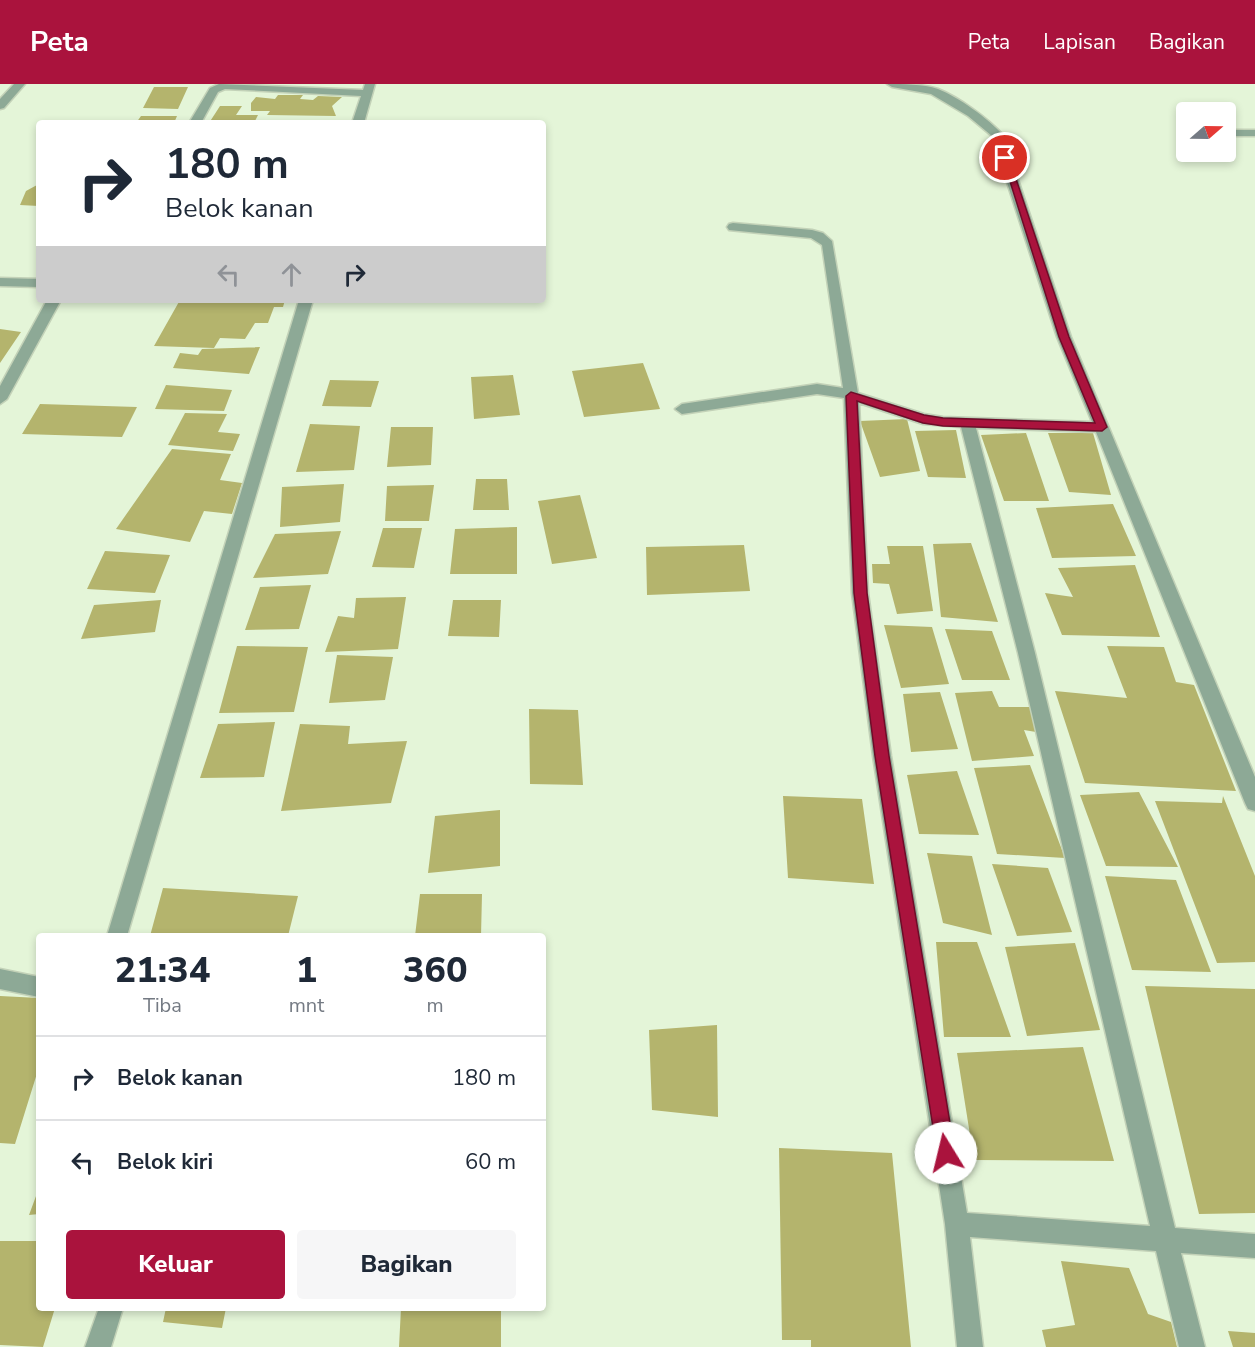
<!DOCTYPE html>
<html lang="id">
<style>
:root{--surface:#fff;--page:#f6f6f7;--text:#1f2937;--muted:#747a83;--line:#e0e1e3;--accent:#aa133d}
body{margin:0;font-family:"Nunito Sans",sans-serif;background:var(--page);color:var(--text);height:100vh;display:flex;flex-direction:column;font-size:22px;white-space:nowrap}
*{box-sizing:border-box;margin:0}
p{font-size:20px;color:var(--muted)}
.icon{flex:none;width:33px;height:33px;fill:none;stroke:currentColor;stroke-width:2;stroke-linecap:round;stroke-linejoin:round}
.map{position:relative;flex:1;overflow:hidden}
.drawer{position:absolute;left:36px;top:849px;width:510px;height:378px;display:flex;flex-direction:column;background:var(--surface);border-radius:6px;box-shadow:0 3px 9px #0003}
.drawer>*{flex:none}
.banner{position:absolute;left:36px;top:36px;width:510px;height:183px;border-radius:6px;box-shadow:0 3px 9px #0003;background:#fff;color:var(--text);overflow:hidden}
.needle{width:39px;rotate:70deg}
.controls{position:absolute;left:1176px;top:18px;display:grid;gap:12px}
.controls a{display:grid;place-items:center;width:60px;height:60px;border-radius:6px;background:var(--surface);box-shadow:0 3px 9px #0003;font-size:30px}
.pin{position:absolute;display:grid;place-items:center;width:51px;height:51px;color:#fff;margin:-26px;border:3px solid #fff;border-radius:50%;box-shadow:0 2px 6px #0007}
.me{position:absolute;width:66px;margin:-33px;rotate:351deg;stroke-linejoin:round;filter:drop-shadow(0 0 4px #0008)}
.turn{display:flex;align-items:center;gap:21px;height:126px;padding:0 30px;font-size:27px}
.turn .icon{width:78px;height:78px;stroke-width:2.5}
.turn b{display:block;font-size:42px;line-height:51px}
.lanes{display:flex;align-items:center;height:57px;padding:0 30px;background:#0003;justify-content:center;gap:30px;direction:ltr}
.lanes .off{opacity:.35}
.eta{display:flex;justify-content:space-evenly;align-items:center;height:102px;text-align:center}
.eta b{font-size:36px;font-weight:800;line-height:42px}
.button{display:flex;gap:12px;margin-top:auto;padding:12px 30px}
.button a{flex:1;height:69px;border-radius:6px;background:var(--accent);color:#fff;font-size:24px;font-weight:800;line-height:69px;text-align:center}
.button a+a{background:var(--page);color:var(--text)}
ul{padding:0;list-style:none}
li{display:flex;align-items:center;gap:18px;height:84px;padding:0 30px;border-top:2px solid var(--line)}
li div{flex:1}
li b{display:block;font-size:22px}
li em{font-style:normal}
header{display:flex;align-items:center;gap:36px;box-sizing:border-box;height:84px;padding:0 30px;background:var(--accent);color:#fff}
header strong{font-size:28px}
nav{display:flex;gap:33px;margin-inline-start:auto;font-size:21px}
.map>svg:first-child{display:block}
</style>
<header>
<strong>Peta</strong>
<nav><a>Peta</a><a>Lapisan</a><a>Bagikan</a></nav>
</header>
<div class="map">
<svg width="1255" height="1263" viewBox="0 0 1255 1263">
<rect width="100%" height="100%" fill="#e4f5d8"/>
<!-- building -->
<path fill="#b4b46d" d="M154 3H188L178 25 143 24Z
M278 11H303L300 15 313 16 318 12 342 13 332 22 336 32 267 31 270 27H251V19L256 13 275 15Z
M220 22H242L236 31H258L254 39H209Z
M141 32H177L174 39H136Z
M290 36 330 37 329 39H287Z
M37 101 39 122 20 121 26 107Z
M180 216H285L283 223H274L268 239H255L245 255 220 254 214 264 154 262Z
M0 245 21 248 0 279Z
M260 263 249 290 173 284 180 269 198 271 202 265Z
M643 279 660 325 584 333 572 287Z
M513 291 520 331 474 335 471 293Z
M330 296 379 297 371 323 322 322Z
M166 301 232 306 224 327 155 325Z
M40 320 137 323 122 353 22 350Z
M185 329 227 330 218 348 240 350 233 367 168 361Z
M907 335 920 387 880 393 860 337Z
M310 340 360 342 354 386 296 388Z
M391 343H433L431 381 387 383Z
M956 346 966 394 928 393 915 347Z
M1026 349 1049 417H1004L981 351Z
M1048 349H1093L1111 411 1069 408Z
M172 365 231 370 220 396 242 399 232 430 204 427 190 458 116 445Z
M476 395H507L509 426H473Z
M344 400 340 438 280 443 282 403Z
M434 401 429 437H385L387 402Z
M580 411 597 474 552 480 538 417Z
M1113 420 1136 472 1052 474 1036 424Z
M517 443V490H450L455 445Z
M383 444H422L414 484 372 483Z
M341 447 328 490 253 494 275 450Z
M971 459 998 538 941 533 933 460Z
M744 461 750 507 647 511 646 463Z
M887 462H923L933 527 897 530 889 500 873 499 872 480H890Z
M105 467 170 471 155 509 87 505Z
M1135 481 1160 553 1062 551 1045 509 1073 513 1058 484Z
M311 501 299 545 245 546 260 503Z
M406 513 398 565 325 568 338 532 354 534 356 514Z
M161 516 155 548 81 555 94 521Z
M453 516H501L499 553 448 552Z
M884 541 932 543 949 600 901 604Z
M945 545 992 547 1010 596H962Z
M237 562 308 563 294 628 219 629Z
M1107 562 1164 563 1176 598 1194 601 1236 707 1085 699 1055 607 1127 614Z
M337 571 393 573 385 616 329 619Z
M992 607 999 623H1030L1036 648 1024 646 1034 672 972 677 955 609Z
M940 608 958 665 911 668 903 610Z
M529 625 578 626 583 701 530 700Z
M275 638 264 693 200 694 218 640Z
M300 640 350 642 348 660 407 657 391 719 281 727Z
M1030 681 1065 774 997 770 974 684Z
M957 687 979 751 919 750 907 691Z
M1139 708 1178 783 1106 782 1080 711Z
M783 712 862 715 874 800 788 794Z
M1223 712 1255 792V878L1217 879 1155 717 1222 719Z
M500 726V782L428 789 435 732Z
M927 769 972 772 992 851 943 839Z
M992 780 1048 784 1072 848 1017 852Z
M1105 792 1176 796 1211 888 1132 886Z
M163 804 298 812 288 852H150Z
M420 810H482L481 852H415Z
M936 858H977L1011 953H944Z
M1075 859 1100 946 1027 952 1005 863Z
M1145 902 1255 905V1129L1199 1130Z
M0 912 39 914V983L15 1060 0 1059Z
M717 941 718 1033 652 1026 649 946Z
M1083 963 1114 1077 974 1076 957 969Z
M779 1064 892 1069 911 1263H811V1256H782Z
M39 1104V1130L29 1131Z
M0 1157H39V1224H55L43 1263 0 1261Z
M1061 1177 1129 1184 1148 1230 1171 1238 1177 1263H1046L1042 1246 1075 1241Z
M166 1224H226L222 1244 163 1238Z
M401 1224H501V1263H399Z
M1228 1247 1255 1249V1263H1233Z"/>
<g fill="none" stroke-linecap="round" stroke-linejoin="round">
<defs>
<path id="minor" d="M14 0H25L4 24 0 25V15Z
M219 0 363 6 365 0H375L364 39H352L361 12 225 5 218 8 201 39H189L210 4Z
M887 0C903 0 923 0 938 5 958 13 988 34 1003 51L1071 253 1255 693V727L1248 725 1245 719 1096 348 976 344 1035 569 1175 1144 1255 1150V1174L1181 1169 1205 1263H1179L1156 1167 970 1153 983 1263H957L945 1140 873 672 852 509 844 314 817 310 682 330 675 325 682 320 817 300 843 304 822 161 811 154 729 146 727 143 729 140 733 139 812 146 823 149 832 157 858 309 924 330 943 333 1092 338 1057 253 992 52 968 32 931 10 892 3ZM859 319 923 340 961 343 1018 569 1150 1142 967 1129 891 672 868 509Z
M1226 46H1255V52H1226Z
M0 194 39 195V203L0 202Z
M47 216H61L7 315 0 320V302Z
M299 216H313L127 852H107Z
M0 885 39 893V913L0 905Z
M99 1224H123L111 1263H85Z"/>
</defs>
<!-- minor casing -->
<use href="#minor" stroke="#c3d2b8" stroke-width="3"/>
<!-- minor -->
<use href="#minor" fill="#8da996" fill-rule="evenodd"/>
</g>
<!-- route -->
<path fill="#aa133d" stroke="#6e0c28" stroke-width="1.5" d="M1002 72 1009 74 1069 253 1107 343 1102 347 943 342 923 339 857 317 867 509 889 672 955 1069 952 1075 946 1078 940 1075 937 1069 875 672 854 509 846 312 851 308 924 331 943 334 1095 339 1059 253Z"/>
</svg>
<div class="controls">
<a><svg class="needle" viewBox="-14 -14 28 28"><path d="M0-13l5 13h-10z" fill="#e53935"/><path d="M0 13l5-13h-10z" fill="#747a83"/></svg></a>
</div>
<div class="pin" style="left:1005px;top:74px;background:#d93025"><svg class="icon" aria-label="arrive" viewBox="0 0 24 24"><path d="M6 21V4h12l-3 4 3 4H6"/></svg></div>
<svg class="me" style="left:946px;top:1069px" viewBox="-20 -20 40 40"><circle r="19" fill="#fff"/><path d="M0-13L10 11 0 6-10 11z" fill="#aa133d"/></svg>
<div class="banner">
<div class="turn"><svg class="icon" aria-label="right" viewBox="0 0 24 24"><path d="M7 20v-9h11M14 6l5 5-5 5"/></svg><div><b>180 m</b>Belok kanan</div></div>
<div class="lanes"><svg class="icon off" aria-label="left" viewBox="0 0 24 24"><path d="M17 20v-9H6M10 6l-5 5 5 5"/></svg><svg class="icon off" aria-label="ahead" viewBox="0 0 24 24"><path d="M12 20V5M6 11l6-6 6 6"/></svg><svg class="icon" aria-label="right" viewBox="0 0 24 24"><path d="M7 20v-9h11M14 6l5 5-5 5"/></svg></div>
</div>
<section class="drawer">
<div class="eta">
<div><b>21:34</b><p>Tiba</p></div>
<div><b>1</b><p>mnt</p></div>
<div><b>360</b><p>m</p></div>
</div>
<ul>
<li><svg class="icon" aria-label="right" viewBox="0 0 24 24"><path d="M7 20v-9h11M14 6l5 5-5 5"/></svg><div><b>Belok kanan</b></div><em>180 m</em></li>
<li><svg class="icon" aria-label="left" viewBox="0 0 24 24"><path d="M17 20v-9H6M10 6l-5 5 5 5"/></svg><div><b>Belok kiri</b></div><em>60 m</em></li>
</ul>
<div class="button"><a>Keluar</a><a>Bagikan</a></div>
</section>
</div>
